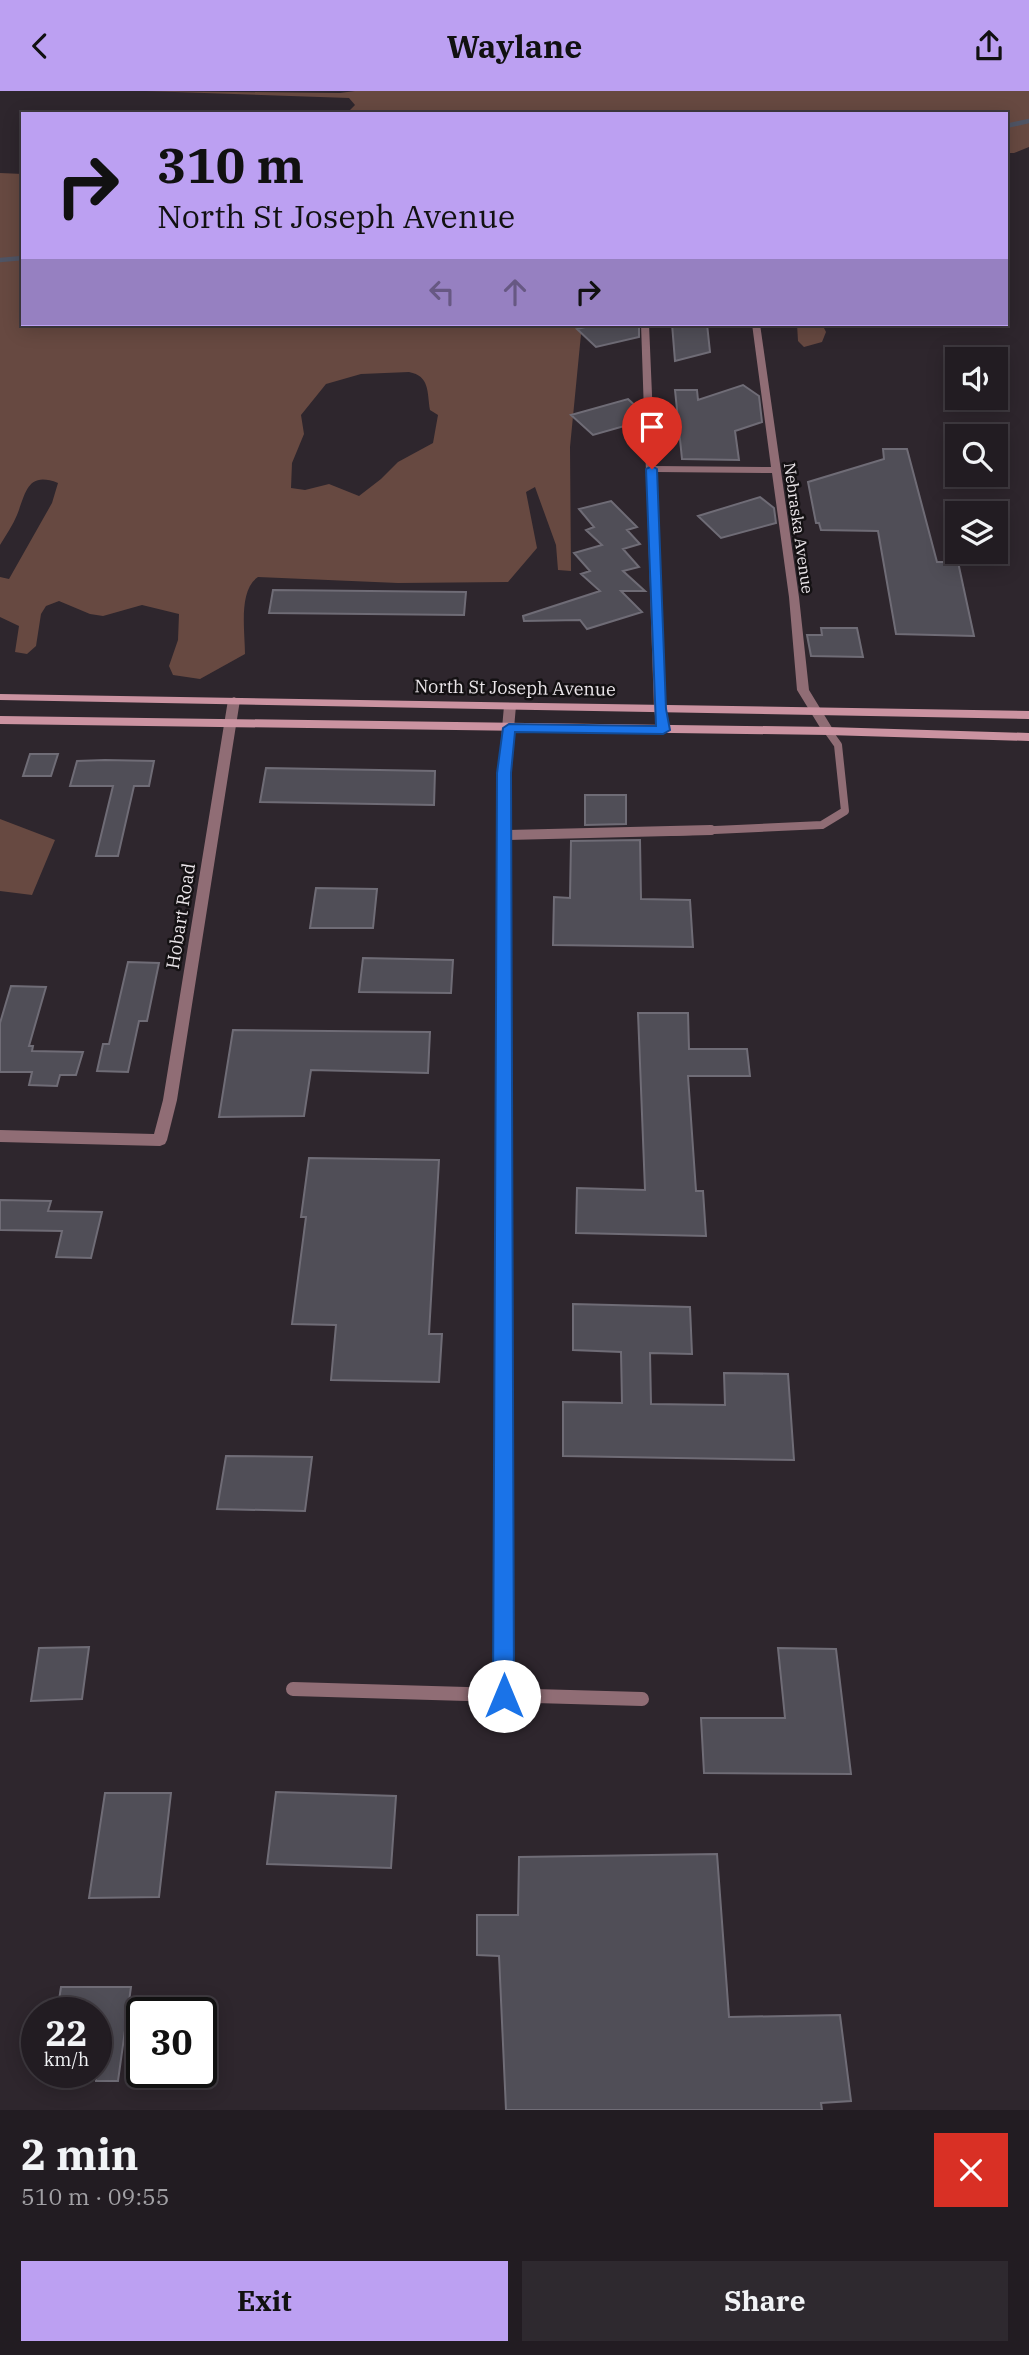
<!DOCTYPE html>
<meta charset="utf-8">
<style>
:root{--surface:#221c22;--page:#2e292f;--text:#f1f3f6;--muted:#a2a1a5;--line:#3f3a40;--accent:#bca0f2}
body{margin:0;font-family:"IBM Plex Serif",serif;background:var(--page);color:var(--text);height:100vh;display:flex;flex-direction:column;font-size:26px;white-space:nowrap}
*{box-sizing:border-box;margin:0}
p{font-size:23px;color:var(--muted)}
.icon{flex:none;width:38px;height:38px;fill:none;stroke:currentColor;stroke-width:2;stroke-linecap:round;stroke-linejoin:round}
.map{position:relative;height:2019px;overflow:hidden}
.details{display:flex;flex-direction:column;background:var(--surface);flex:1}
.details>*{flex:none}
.hud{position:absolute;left:21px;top:21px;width:987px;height:214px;border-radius:0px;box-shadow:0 4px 18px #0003,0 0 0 2px var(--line);background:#bca0f2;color:#111;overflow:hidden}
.tools{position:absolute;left:945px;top:256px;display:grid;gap:14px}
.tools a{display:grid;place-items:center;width:63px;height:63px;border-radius:0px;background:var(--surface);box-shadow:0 4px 18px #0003,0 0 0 2px var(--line);font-size:35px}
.speed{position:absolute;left:21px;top:1906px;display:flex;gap:14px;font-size:35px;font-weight:700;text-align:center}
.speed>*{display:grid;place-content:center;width:91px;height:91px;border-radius:50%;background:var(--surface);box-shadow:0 4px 18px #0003,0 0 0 2px var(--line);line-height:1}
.speed small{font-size:18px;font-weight:400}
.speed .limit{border:4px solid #111;border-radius:10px;background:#fff;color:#111}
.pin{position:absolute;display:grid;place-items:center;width:60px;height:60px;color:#fff;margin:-72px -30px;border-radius:50% 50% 50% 0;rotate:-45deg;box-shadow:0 0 7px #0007}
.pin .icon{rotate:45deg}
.me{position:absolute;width:77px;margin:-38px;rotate:0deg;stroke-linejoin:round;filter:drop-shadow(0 0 5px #0008)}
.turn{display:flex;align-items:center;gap:24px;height:147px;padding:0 21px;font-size:32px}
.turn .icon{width:91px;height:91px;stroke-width:2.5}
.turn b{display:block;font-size:49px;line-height:60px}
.lanes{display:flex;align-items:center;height:66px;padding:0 21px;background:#0003;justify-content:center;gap:35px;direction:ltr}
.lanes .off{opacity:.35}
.round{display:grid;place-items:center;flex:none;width:74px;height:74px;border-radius:0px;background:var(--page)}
.overview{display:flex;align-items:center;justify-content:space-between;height:119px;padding:0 21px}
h1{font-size:42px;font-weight:700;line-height:52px}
.primary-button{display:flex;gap:14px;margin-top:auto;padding:14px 21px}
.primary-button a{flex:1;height:80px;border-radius:0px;background:var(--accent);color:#111;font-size:28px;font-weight:700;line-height:80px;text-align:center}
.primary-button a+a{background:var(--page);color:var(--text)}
header{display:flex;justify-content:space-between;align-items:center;height:91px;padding:0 21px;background:var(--accent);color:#111;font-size:32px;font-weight:700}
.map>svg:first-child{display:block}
</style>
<header><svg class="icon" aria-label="back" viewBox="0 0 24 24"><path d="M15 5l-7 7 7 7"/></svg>Waylane<svg class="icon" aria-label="share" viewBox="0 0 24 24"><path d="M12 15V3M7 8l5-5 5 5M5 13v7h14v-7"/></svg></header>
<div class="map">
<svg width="1029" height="2019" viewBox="0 0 1029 2019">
<rect width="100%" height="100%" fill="#2e262d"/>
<!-- green -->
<path fill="#674941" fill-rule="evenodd" d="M145 0 340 2 355 0H1029V56L1014 62H1006V23H346L355 14 349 7Z
M0 82 23 83V233H582L570 356 571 480 558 479 556 454 535 396 526 401 537 457 508 491 398 492 258 486C238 499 245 541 245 563L200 588 173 584 169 575 178 549 179 523 142 514 103 525 90 523 59 510 46 515 41 523 36 555 27 563 15 561 19 535 0 526V486L9 488 52 412 58 392C27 380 26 402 17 424 13 434 6 444 0 454ZM409 281C430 285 427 301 430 319L438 324 433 352 398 371 381 388 359 405 329 393 305 399 291 397 292 372 304 343 301 324 326 293 361 283Z
M797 233H822L826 241 822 251 804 256 798 250Z
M0 728 55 749 32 804 0 800Z"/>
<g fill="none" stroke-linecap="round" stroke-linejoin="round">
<!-- stream -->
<path stroke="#4f5464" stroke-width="4.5" d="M1006 35 1029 30
M0 169 23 167"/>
</g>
<!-- building -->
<path fill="#504e57" stroke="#6f6c76" stroke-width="2" d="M598 233H639V246L596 256 577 238Z
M672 233H707L710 261 675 270Z
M743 294 759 305 762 331 735 340 739 369 682 368 675 299H697L698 309Z
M628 308 641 320 642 330 593 344 571 324Z
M883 358H907L937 471H958L974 545 896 543 878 440 821 439 819 432H816L808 391 884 368Z
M760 406 774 417 776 432 721 447 698 425Z
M611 410 637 436 627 439 640 453 623 458 639 476 623 480 645 500H621L642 521 587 538 580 529 524 530 523 525 600 500 581 483 590 480 574 462 602 454 586 439 594 436 579 418Z
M273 499 466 501 464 524 269 522Z
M821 537H857L863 566 811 565 807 544H822Z
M30 663H58L51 685H23Z
M105 669 154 670 149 695H134L118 765H96L113 695H70L77 670Z
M266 677 435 680 434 714 260 711Z
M585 704H626V733L585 734Z
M640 749 641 808 690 809 693 856 553 854 554 806 570 807 571 750Z
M316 797 377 798 373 837H310Z
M363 867 453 869 451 902 359 901Z
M128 871 159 872 147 930H139L128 981 97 980 103 953H109Z
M11 895 46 896 29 955H33L32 960 83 961 76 984H60L57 995 29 994 32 981H0V932Z
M638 922H688L689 958H747L750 985H688L696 1100H703L706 1145 576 1142 577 1097 645 1099Z
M233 939 430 941 428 982 311 979 304 1025 219 1026Z
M309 1067 439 1069 429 1243H442L439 1291 331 1289 336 1234 292 1233 306 1126H301Z
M0 1109 51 1110 48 1120 102 1121 91 1167 56 1166 62 1140 0 1139Z
M573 1213 690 1216 692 1263 650 1262 651 1313 725 1314 724 1282 788 1283 794 1369 563 1365V1311L622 1312 621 1261 573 1259Z
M226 1365 312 1366 305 1420 217 1418Z
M89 1556 82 1608 31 1610 39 1557Z
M778 1557 836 1558 851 1683 704 1682 701 1627H785Z
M276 1701 396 1705 391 1777 267 1773Z
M105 1702H171L159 1806 89 1807Z
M717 1763 729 1926 840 1924 851 2010 821 2012 822 2019H506L499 1865 477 1864V1824H518L519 1766Z
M61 1896H131L118 1990H96V1922H57Z"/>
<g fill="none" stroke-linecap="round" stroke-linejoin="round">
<!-- lane-far2 -->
<path stroke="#906d75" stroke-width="8" d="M671 741 822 734 845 720 838 654 828 640"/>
<!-- lane-far1 -->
<path stroke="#906d75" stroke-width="10" d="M504 744 711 739"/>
<!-- lane -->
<path stroke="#906d75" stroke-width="14" d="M293 1598 642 1608"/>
<!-- street -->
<path fill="#906d75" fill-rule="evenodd" d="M641 233H649L655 375 771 376 752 233H760L799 506 809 599 834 640 832 643H824L797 599 789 506 772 382 656 381 666 618 669 639 663 643 657 639 654 618Z
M234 606 240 609 177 1009 167 1049 165 1053 160 1055 0 1051V1039L154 1043 163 1009 228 609Z
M510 612 516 615 510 682 513 1605 510 1611 504 1614 498 1611 495 1605 498 682 504 615Z"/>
<!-- secondary -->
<path fill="#cb93a1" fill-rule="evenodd" d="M0 603 1029 620V628L0 609Z
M0 625 828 636 1029 642V650L828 644 0 633Z"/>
</g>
<!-- route -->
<path fill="#1a73e8" stroke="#114b97" stroke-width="2" d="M652 375 657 378 666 618 670 639 663 643 515 641 511 682 514 1605 511 1612 504 1615 496 1612 493 1605 497 682 503 637 509 633 656 635 646 378Z"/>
<g text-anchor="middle" stroke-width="5" stroke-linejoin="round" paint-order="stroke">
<!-- far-street labels -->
<g font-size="16" fill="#ebe6ea" stroke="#141113">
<text transform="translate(799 437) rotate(82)" y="6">Nebraska Avenue</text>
</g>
<!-- street labels -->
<g font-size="18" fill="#ebe6ea" stroke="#141113">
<text transform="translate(515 597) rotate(1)" y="6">North St Joseph Avenue</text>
<text transform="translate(181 825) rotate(-81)" y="6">Hobart Road</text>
</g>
</g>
</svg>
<div class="tools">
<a><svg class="icon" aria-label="sound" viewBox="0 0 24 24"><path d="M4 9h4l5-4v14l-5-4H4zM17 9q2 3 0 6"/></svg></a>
<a><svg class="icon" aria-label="search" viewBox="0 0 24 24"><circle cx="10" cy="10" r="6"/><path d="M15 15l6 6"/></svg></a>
<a><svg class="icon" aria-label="layers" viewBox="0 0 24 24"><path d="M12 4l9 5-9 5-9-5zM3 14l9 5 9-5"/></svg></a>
</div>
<div class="speed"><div>22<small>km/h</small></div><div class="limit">30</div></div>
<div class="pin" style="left:652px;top:378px;background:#d93025"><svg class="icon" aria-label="arrive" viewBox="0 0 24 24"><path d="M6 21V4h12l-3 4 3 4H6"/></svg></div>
<svg class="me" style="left:504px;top:1605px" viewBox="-20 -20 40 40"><circle r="19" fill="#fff"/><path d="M0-13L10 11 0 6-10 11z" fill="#1a73e8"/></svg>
<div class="hud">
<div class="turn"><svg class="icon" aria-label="right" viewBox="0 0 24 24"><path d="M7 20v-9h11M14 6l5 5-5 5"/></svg><div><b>310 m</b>North St Joseph Avenue</div></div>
<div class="lanes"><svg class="icon off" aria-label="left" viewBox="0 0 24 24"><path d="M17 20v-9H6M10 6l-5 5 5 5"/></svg><svg class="icon off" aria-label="ahead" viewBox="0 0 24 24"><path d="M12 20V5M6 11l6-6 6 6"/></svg><svg class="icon" aria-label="right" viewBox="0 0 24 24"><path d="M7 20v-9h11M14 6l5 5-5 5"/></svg></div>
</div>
</div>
<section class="details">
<div class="overview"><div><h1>2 min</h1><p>510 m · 09:55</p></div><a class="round" style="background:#d93025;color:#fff"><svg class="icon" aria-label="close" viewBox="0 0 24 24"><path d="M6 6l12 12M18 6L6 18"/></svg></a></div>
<div class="primary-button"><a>Exit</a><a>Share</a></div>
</section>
